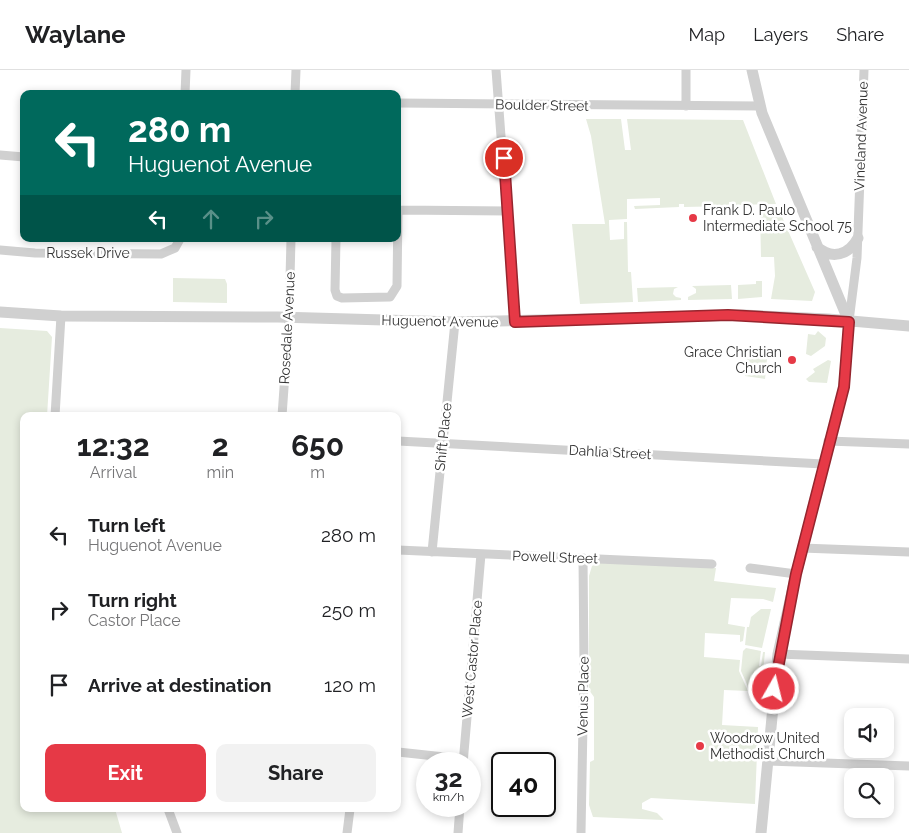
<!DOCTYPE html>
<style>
:root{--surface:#fff;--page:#f2f2f2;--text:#202124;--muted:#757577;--line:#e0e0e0;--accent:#e63946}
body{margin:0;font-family:Raleway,sans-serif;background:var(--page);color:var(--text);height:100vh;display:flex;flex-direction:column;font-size:19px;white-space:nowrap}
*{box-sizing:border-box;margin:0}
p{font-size:16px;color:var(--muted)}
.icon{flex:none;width:28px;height:28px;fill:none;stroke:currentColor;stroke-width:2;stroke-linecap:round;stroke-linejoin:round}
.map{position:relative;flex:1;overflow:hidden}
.details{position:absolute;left:20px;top:342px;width:381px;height:400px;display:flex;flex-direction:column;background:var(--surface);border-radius:10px;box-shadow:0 2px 8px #0003}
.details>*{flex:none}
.hud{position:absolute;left:20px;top:20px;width:381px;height:152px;border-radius:10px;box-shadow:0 2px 8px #0003;background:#00695c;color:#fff;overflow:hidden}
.controls{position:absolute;left:844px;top:638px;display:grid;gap:10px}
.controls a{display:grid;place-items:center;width:50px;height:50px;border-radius:10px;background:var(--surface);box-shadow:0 2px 8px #0003;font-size:25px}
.speed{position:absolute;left:416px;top:682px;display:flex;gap:10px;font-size:25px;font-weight:700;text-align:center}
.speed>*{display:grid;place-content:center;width:65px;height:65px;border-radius:50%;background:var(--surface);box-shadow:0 2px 8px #0003;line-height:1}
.speed small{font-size:12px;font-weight:400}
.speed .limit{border:2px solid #111;border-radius:8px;background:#fff;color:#111}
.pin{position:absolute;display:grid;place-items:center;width:42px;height:42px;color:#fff;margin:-21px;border:2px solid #fff;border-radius:50%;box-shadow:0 1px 5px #0007}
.me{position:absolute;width:55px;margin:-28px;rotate:8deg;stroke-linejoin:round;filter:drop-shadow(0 0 4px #0008)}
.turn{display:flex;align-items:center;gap:18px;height:105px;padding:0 25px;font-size:22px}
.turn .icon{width:65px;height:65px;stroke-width:2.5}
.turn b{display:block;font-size:35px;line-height:42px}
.lanes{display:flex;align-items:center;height:48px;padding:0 25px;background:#0003;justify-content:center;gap:25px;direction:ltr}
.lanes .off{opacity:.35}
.eta{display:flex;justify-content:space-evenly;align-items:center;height:85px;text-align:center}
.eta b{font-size:30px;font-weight:700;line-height:35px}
.button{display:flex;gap:10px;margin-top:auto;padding:10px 25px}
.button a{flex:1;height:58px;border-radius:10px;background:var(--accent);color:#fff;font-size:20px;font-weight:700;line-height:58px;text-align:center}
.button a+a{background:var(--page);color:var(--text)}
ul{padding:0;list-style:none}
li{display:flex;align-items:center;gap:15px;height:75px;padding:0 25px}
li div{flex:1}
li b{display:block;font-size:19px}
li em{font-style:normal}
header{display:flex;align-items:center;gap:30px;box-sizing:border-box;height:70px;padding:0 25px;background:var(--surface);border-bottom:1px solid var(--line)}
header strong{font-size:24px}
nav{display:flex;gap:28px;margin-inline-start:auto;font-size:18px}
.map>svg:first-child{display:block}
</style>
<header>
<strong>Waylane</strong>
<nav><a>Map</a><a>Layers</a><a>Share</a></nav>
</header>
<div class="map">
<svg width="909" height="763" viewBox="0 0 909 763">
<rect width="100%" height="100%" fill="#fff"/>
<!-- green -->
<path fill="#e6ecdf" d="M586 49H621L625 80H631L627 49 743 50 776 134 735 135 734 132H729V136L684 137V134H679V137L635 139 634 136 660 135V128L627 129V149L609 150V153L610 170 624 169V152H627L628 202H631L633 232 580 234 572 154H605L591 66Z
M779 140 815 222 812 231 771 229 775 206 774 187H761L760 141Z
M173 208 225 209 227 214V233L173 232Z
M756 211H762V227L738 229V215L756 214Z
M731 215 732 229 688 230V227L696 223V219L692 216Z
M678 217 674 219 673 224 676 227 681 228V230L638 232 637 218Z
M0 258 47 261 52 267 47 346H24V739H115L122 763H0Z
M818 261 826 268 825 276 811 286 806 284 808 264 815 265Z
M747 287 767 289 765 309 745 306Z
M828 290 831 291 827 313 809 312 806 309 815 302 813 299Z
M600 492 716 498 714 511 776 518 773 532 763 529 731 528 728 554 745 557 743 571 740 572V565L705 563 704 587 740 590 739 601 748 621 724 620 722 655 758 657 755 734 651 728 642 733V739L657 743 664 750 593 747 589 735 590 692 594 690V627L589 620V506L592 496Z
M761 539H771L762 578 745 575 747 557H749L751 547Z
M746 578 761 581 759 596H761L763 582H765L761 622 750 621 741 601 743 581Z"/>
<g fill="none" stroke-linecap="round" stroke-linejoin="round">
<!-- minor -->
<path stroke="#d0d0d0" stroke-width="9" d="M496 0 515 252
M686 0V36
M185 24 186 0
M295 24 296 0
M398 33 760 36
M0 85 24 87
M398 140 508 141
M336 169 335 220 337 226 342 228 390 227 397 216 398 140
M0 180 35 183 161 184 175 178 180 169
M849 251 857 188 864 0
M55 346 61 246
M282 346 289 247 291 169
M398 371 823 394
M828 371 909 374
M802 478 909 482
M398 480 712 494
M432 482 455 252
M750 498 796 504
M778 584 909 589
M398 682 463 689
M768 691 909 696
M463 694 481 484
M168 739 177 763
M347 763 350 739
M458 763 460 736
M581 763 584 598 583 488"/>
<!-- tertiary -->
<path stroke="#d0d0d0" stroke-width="11" d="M752 0 762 43 849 252 844 317 796 504 778 584 761 763
M817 177C832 190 849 185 858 168
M0 242 61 246 278 247 455 252 743 245 828 249 909 256"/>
</g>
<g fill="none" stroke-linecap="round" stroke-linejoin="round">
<defs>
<path id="route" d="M504 88 515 252 728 245 849 252 844 317 796 504 774 619"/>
</defs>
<!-- route casing -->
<use href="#route" stroke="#96252e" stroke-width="12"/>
<!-- route -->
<use href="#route" stroke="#e63946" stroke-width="9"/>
</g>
<!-- markers -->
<g fill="#e63946" stroke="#fff" stroke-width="2">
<circle cx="693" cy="148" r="5"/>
<circle cx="792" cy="290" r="5"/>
<circle cx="700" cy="676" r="5"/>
</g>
<g text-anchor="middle" stroke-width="5" stroke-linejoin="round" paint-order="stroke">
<!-- street labels -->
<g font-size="14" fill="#333" stroke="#fff">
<text transform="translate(542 35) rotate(1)" y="5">Boulder Street</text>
<text transform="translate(861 66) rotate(-88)" y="5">Vineland Avenue</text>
<text x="88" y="188">Russek Drive</text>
<text transform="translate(440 251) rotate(1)" y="5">Huguenot Avenue</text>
<text transform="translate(287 258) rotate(-87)" y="5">Rosedale Avenue</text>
<text transform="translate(443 367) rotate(-84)" y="5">Shift Place</text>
<text transform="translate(610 382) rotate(3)" y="5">Dahlia Street</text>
<text transform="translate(555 487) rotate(2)" y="5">Powell Street</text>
<text transform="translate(472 589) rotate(-85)" y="5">West Castor Place</text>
<text transform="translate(583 626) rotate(-89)" y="5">Venus Place</text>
</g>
<!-- poi labels -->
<g font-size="14" fill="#333" stroke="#fff" text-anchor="start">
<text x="703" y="145">Frank D. Paulo<tspan x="703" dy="16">Intermediate School 75</tspan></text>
<text x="782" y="287" text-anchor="end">Grace Christian<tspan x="782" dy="16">Church</tspan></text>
<text x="710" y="673">Woodrow United<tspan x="710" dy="16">Methodist Church</tspan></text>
</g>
</g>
</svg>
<div class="controls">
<a><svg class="icon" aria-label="sound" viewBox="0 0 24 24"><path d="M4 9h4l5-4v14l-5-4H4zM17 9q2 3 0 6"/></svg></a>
<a><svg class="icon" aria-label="search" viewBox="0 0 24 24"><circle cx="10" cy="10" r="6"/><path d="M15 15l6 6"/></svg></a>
</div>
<div class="speed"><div>32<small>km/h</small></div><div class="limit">40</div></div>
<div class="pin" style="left:504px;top:88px;background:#d93025"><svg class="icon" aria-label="arrive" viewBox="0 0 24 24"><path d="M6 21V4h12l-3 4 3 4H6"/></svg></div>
<svg class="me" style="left:774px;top:619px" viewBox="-20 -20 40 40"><circle r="17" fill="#e63946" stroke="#fff" stroke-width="3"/><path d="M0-11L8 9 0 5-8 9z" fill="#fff"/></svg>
<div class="hud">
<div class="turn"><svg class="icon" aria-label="left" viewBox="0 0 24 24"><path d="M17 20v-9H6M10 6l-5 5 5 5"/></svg><div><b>280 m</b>Huguenot Avenue</div></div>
<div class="lanes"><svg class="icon" aria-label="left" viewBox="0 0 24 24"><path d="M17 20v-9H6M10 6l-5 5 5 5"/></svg><svg class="icon off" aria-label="ahead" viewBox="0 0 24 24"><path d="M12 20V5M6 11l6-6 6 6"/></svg><svg class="icon off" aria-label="right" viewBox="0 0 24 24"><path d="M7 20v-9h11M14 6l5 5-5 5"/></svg></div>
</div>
<section class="details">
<div class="eta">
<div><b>12:32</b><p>Arrival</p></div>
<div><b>2</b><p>min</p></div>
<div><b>650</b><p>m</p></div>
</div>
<ul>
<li><svg class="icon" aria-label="left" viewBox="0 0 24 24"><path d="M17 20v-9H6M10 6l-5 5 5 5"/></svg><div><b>Turn left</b><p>Huguenot Avenue</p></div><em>280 m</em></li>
<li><svg class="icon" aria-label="right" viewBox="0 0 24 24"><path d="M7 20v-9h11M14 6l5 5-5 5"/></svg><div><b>Turn right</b><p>Castor Place</p></div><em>250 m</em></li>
<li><svg class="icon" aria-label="arrive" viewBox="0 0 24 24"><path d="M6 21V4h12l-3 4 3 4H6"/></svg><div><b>Arrive at destination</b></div><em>120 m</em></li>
</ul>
<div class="button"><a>Exit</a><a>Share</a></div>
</section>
</div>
